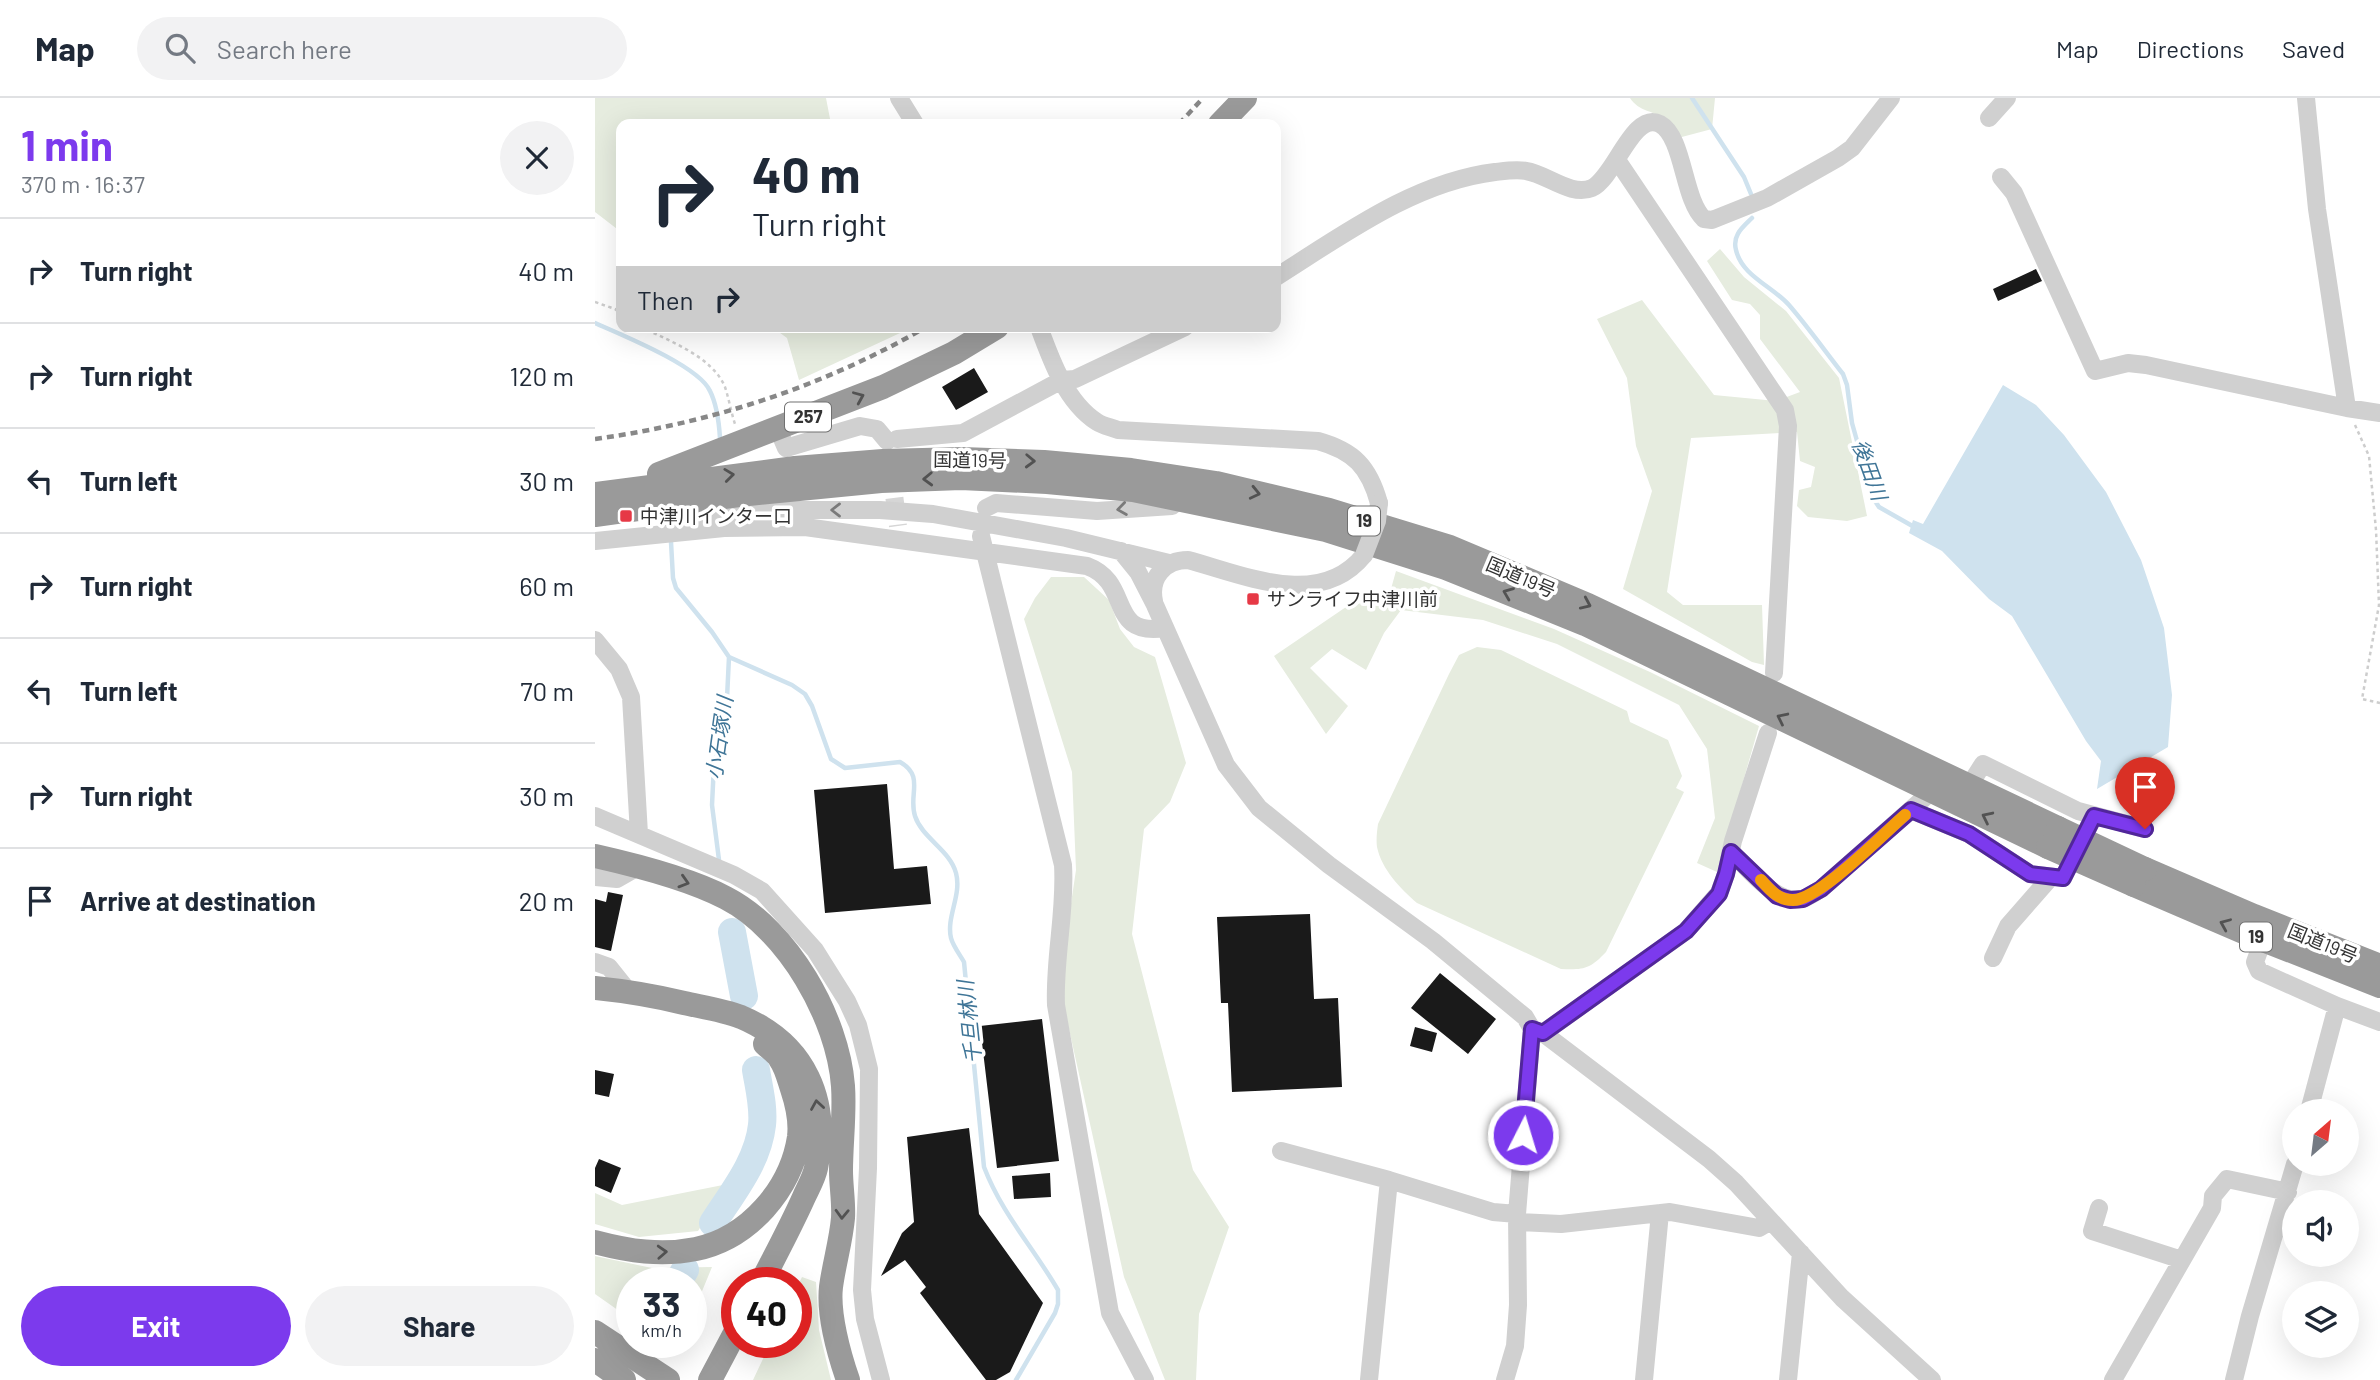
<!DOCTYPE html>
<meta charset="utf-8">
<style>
:root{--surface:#fff;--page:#f2f2f3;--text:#1f2937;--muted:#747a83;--line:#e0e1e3;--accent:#7c3aed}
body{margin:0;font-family:Barlow,"Noto Sans JP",sans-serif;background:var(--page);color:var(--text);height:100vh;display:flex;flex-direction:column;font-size:26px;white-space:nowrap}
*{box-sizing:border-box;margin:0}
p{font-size:23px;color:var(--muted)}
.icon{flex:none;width:38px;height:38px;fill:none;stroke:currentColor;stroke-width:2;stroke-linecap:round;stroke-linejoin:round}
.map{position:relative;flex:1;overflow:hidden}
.drawer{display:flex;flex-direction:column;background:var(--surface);width:595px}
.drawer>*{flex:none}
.top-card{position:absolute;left:21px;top:21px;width:665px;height:214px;border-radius:14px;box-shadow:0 7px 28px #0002;background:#fff;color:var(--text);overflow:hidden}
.needle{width:46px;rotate:28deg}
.fabs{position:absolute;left:1687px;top:1001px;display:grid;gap:14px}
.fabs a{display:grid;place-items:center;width:77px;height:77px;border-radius:50%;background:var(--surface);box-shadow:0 7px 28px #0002;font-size:35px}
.speed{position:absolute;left:21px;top:1169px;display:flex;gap:14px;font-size:35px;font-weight:700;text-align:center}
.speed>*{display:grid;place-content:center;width:91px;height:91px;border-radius:50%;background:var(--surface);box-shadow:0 7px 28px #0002;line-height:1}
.speed small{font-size:18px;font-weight:400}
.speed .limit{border:10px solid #d22;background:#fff;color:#111}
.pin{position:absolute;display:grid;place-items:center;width:60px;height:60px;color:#fff;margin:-72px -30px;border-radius:50% 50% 50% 0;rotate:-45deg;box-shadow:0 0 7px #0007}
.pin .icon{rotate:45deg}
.me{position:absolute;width:77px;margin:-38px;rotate:5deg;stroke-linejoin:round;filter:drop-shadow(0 0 5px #0008)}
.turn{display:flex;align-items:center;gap:24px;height:147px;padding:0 21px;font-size:32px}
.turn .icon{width:91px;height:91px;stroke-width:2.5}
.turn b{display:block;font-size:49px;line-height:60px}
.then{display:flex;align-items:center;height:66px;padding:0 21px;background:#0003;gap:14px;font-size:26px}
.round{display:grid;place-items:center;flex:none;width:74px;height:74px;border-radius:37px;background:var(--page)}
.overview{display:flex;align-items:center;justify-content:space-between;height:119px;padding:0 21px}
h1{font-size:42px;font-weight:700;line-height:52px;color:var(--accent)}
.action{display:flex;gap:14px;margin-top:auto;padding:14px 21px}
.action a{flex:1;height:80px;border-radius:42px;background:var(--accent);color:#fff;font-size:28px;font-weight:700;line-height:80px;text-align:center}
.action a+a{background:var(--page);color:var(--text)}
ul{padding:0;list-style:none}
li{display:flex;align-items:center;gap:21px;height:105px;padding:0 21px;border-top:2px solid var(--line)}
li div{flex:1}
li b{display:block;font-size:26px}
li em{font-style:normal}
header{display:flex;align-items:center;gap:42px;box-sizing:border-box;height:98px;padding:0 35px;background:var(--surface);border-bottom:2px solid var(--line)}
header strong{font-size:33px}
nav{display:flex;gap:38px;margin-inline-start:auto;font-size:24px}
.search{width:490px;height:63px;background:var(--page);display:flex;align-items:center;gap:18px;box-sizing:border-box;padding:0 24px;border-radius:38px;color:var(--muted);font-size:26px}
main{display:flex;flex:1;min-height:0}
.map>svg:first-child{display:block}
</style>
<header>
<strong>Map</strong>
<div class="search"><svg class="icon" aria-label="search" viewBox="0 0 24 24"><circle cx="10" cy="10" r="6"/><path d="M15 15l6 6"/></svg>Search here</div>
<nav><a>Map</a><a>Directions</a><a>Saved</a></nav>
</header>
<main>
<section class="drawer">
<div class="overview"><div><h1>1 min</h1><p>370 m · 16:37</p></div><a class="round"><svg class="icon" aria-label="close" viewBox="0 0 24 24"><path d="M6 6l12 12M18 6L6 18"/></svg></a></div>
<ul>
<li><svg class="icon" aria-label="right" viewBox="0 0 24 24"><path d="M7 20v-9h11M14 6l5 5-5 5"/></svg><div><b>Turn right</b></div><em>40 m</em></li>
<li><svg class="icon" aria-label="right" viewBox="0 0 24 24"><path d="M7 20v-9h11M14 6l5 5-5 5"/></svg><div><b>Turn right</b></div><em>120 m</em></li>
<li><svg class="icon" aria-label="left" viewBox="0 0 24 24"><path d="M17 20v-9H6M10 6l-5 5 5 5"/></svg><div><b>Turn left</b></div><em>30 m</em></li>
<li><svg class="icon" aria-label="right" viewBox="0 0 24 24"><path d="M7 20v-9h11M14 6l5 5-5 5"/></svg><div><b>Turn right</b></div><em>60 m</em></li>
<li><svg class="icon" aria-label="left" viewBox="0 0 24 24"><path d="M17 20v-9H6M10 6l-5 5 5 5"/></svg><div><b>Turn left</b></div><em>70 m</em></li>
<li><svg class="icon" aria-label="right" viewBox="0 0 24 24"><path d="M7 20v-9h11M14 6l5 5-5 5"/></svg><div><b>Turn right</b></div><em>30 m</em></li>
<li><svg class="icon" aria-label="arrive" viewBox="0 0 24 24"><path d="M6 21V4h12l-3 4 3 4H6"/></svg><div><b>Arrive at destination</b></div><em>20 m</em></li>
</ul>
<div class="action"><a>Exit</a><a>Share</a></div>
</section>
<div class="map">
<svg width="1785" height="1282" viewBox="0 0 1785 1282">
<rect width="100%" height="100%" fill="#fff"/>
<!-- green -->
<path fill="#e6ecdf" d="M0 0H231L236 26H26V134L0 114Z
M1035 0H1120L1117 31 1083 40C1079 34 1075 25 1069 21 1058 12 1044 14 1035 0Z
M1125 151 1149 179 1191 213 1244 280 1272 418 1252 423 1213 419 1202 408 1204 392 1216 389 1220 369 1205 363 1202 334 1096 340 1072 494 1088 507H1167L1169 567 1157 564 1028 491 1057 393 1041 348 1032 280 1002 221 1047 202 1119 297 1181 303 1205 294 1165 241V217L1155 206 1137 202 1112 163Z
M177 229H318L204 282 192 240Z
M801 473 959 531 1055 574 1164 628 1122 774 1102 765 1120 720 1112 651 1084 607 962 546 888 522 806 512 789 535 771 572 737 551 715 570 753 608 731 636 679 558 751 509 794 498Z
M456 479H489L514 502 525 531 539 549 560 559 591 665 575 704 549 731 537 836 598 1072 634 1129 604 1216 601 1282H570L529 1179 464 886 481 772 477 674 429 521 440 500Z
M882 549 906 552 1032 613 1035 624 1073 642 1087 678 1081 690 1089 694 1011 854C995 871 989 872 966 871L822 805C805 790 787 772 782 749 781 742 782 733 783 726L854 576 864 557Z
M133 1086 103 1133 44 1139 0 1126V1095L27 1107Z
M0 1158 57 1170 117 1169 96 1220V1185H37V1222L0 1196Z
M207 1179 221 1184 224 1232 236 1282H158L176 1244H201V1191Z"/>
<!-- water -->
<path fill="#cfe2ee" d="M1408 287 1441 307 1469 337 1511 394 1546 462 1569 530 1577 597 1573 649 1502 691 1506 663 1491 643 1417 518 1394 501 1347 453 1314 435 1318 422 1328 426Z"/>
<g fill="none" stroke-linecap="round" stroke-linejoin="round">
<!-- stream -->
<path stroke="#cfe2ee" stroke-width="4.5" d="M1097 0 1149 79 1156 96
M1157 120C1148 129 1137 137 1141 152 1147 178 1177 188 1194 207 1213 229 1230 253 1248 276L1252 287 1257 325 1278 400 1284 409 1321 430
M0 225C27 237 104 268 115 293 122 307 124 324 125 340
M76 444 78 480 81 490 117 534 134 559 197 587 210 596 217 608 236 661 250 670 305 664C330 678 313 697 320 718 327 740 355 752 361 775 367 797 351 819 356 840 358 848 365 857 369 864L389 1069C407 1116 438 1149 463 1192V1206L460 1215 421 1282
M124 762 117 707 119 666 131 621 134 559"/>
<!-- river -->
<path stroke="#cfe2ee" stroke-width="28" d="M137 834 149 898
M118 1125C137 1095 163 1064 167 1027 169 1009 164 990 161 972
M82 1185 90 1172"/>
</g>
<!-- building -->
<path fill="#1a1a1a" d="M1441 171 1447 183 1403 203 1398 191Z
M379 270 393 294 361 312 347 289Z
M292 686 299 771 332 768 336 806 230 815 219 692Z
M13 794 28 797 16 853 0 849V801L11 804Z
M715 816 719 901 743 900 747 989 637 994 633 905H626L622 819Z
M845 875 901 921 873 956 816 910Z
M447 921 464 1063 402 1070 385 928Z
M820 929 842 935 837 954 815 948Z
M0 972 19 976 14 999 0 996Z
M374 1030 384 1116 448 1205 415 1274 401 1282H391L325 1195 331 1189 310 1162 286 1178 307 1135 319 1124 312 1039Z
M4 1061 26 1070 16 1095 0 1088V1070Z
M455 1075 456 1099 419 1101 417 1078Z"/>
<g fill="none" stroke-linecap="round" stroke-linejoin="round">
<!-- minor-tunnel -->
<path stroke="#d6d6d6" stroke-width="18" stroke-dasharray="18 9" stroke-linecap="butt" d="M296 373 303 428"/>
<!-- path -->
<path stroke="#cdcdcd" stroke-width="2.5" stroke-dasharray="3.5 3.5" stroke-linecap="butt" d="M0 204 20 211 26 216
M46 229C74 243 117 258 130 289 134 301 136 314 140 326
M1760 327 1774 358 1781 432 1784 507 1767 601 1785 605"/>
<!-- minor -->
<path stroke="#d0d0d0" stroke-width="18" d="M304 0 320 26
M1711 0 1722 111 1752 310
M1394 20 1412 0
M1022 62 1190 312 1193 328 1179 575
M1406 79 1419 95 1500 273 1533 265 1551 267 1752 310 1785 315
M681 179C748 137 819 84 900 74 909 73 922 71 931 73 952 76 976 99 997 90 1020 79 1038 12 1065 26 1089 39 1088 102 1109 121L1117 122 1172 100 1243 60 1257 50 1296 0
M444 229C456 262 471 304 502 324 508 328 516 329 523 332L723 343C759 353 774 369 784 405
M183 331 191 350 265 328 282 331 292 343
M302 341 368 335 467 282 480 281 590 229
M391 410 401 405 502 413 577 408
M90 415 161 412H285L338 416 471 440 574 465
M386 438 468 767C471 814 459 860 461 907L515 1215 550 1282
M0 443 129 430 210 429 492 468C538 485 511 539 570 530
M526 453 543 474 560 507 631 667 664 710 734 767 838 843 930 919 937 931 922 1116 923 1207 920 1248 910 1282
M559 503C554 479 570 462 593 462 649 477 725 512 769 457
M0 542 24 571 36 599 44 736
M1374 688 1388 666 1483 713 1550 731
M1316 712 1374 736 1435 776 1468 780 1499 718
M0 718 139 777 167 793 220 852 252 903 263 927 274 971 273 1070 267 1192 270 1221 286 1282
M1136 754C1153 770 1181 807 1206 801 1213 800 1220 794 1226 791L1337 693
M0 779 22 781 43 769
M1668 842 1660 864 1664 873 1742 908
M1398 860 1413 828 1455 780
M0 864 14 869 34 894
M937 931 948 935 1114 1061 1141 1085 1247 1200 1337 1282
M948 935 1091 833 1124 795 1131 776 1138 743 1173 635
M1714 1013 1742 908 1785 924
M686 1053 794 1082 898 1114 922 1116
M1504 1110 1497 1133 1587 1162
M922 1124 966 1126 1075 1114 1164 1130 1176 1123
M774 1282 794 1082
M1049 1282 1065 1115
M1193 1282 1206 1155
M1518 1282 1617 1110 1618 1098 1632 1081 1693 1094
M1639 1282 1655 1218 1700 1066"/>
<!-- highway -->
<path stroke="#9a9a9a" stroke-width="24" d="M625 26 650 0
M64 376 288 289 359 255 402 229
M0 396 200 370 288 363 367 361 449 364 536 372 621 385 734 412 855 449 993 507 1463 730
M0 417 144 397 286 383 366 380 452 384 538 392 731 432 851 470 990 526 1453 749
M0 758C40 767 95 781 131 800 193 832 243 920 248 988 250 1016 246 1045 246 1073 246 1088 249 1105 248 1120 246 1143 239 1166 236 1189 233 1216 244 1256 253 1282
M1550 771 1659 818 1785 868
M1539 787 1653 836 1785 888
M0 890C30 893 60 898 89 905 107 909 128 912 146 919 210 946 235 1002 221 1070 219 1080 213 1090 209 1099 196 1128 181 1156 166 1185
M0 1144C34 1153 66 1158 101 1151 154 1140 196 1091 204 1039 206 1022 202 1006 197 991 194 982 191 969 185 961 182 955 175 951 170 946
M0 1234 73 1282
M0 1262 29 1282
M115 1282 142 1231"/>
<!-- rail -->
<path stroke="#888" stroke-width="4.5" stroke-dasharray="7 5" stroke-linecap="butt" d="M584 26 608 0
M0 341C116 325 230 288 331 229"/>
<!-- minor-bridge -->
<path stroke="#d0d0d0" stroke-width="18" d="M769 457 782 423 784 405"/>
<!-- highway-bridge -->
<path stroke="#9a9a9a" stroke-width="24" d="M1463 730 1550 771
M1453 749 1539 787"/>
</g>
<!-- one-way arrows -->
<defs><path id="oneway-chevron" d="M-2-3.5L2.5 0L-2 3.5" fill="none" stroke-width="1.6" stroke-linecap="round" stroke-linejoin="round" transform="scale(1.75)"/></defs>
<g stroke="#525252">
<use href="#oneway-chevron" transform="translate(264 299) rotate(-23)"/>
<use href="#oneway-chevron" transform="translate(435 363) rotate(2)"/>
<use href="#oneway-chevron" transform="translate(134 377) rotate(-7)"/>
<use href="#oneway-chevron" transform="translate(333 381) rotate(178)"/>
<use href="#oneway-chevron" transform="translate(660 395) rotate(13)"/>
<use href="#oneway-chevron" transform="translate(913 495) rotate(-158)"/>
<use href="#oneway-chevron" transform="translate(991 506) rotate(24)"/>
<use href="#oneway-chevron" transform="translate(1187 620) rotate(-154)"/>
<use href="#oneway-chevron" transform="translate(1392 719) rotate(-154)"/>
<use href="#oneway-chevron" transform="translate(89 784) rotate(17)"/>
<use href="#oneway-chevron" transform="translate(1630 826) rotate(-157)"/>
<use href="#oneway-chevron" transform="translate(222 1007) rotate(-99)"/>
<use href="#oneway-chevron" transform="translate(247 1116) rotate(92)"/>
<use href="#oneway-chevron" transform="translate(67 1154) rotate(-3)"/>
</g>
<g stroke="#7a7a7a">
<use href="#oneway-chevron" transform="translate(527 411) rotate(172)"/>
<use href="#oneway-chevron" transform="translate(241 412) rotate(-180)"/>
</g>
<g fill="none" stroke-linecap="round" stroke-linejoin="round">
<defs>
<path id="route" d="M928 1037 937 931 948 935 1091 833 1124 796 1131 776 1136 754 1182 798 1195 802 1208 801 1226 791 1316 712 1374 736 1435 776 1468 780 1499 718 1550 731"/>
</defs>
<!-- route casing -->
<use href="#route" stroke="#51269a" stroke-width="18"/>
<!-- route -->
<use href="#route" stroke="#7c3aed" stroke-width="12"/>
<!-- slow -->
<path stroke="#f59e0b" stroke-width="12" d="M1166 782C1175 792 1183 802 1198 802 1224 802 1288 736 1310 717"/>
</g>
<!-- markers -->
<g fill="#e63946" stroke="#fff" stroke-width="2.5">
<rect x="24" y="411" width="14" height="14" rx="3.5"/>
<rect x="651" y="494" width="14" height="14" rx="3.5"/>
</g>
<g text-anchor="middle" stroke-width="7" stroke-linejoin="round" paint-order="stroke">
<!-- shield labels -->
<g fill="#fff" stroke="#707070" stroke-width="2">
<rect x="190" y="304.5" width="46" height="29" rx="5"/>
<rect x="753" y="408.5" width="32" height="29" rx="5"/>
<rect x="1645" y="824.5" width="32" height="29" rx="5"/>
</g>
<g font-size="18" font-weight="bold" fill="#333">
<text x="213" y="325">257</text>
<text x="769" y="429">19</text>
<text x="1661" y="845">19</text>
</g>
<!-- street labels -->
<g font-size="19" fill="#333" stroke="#fff">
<text transform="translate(375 362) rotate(1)" y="7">国道19号</text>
<text transform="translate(926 479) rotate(23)" y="7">国道19号</text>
<text transform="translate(1728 845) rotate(22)" y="7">国道19号</text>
</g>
<!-- poi labels -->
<g font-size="19" fill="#333" stroke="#fff" text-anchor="start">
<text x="45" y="425">中津川インター口</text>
<text x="672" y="508">サンライフ中津川前</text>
</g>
<!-- water labels -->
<g font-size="21" font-style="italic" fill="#3f7597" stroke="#fff">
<text transform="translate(1274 372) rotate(70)" y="7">後田川</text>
<text transform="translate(125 640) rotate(-82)" y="7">小石塚川</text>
<text transform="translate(375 924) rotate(-96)" y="7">千旦林川</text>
</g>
</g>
</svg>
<div class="fabs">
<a><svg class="needle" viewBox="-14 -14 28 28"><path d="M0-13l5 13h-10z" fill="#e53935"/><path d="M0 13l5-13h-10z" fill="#747a83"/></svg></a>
<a><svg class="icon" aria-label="sound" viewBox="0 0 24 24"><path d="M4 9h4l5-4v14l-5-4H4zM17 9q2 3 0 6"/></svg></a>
<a><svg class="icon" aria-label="layers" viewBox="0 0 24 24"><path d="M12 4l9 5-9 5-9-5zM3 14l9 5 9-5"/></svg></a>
</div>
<div class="speed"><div>33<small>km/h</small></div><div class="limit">40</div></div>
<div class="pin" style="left:1550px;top:731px;background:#d93025"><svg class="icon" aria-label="arrive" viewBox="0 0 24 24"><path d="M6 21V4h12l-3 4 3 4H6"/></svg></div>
<svg class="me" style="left:928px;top:1037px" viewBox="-20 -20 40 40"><circle r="17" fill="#7c3aed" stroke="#fff" stroke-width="3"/><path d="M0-11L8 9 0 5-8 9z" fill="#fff"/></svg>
<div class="top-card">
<div class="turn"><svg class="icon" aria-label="right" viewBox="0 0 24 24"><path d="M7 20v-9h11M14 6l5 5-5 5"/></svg><div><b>40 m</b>Turn right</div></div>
<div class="then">Then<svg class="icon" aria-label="right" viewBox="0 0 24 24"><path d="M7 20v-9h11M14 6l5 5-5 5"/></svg></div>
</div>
</div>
</main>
